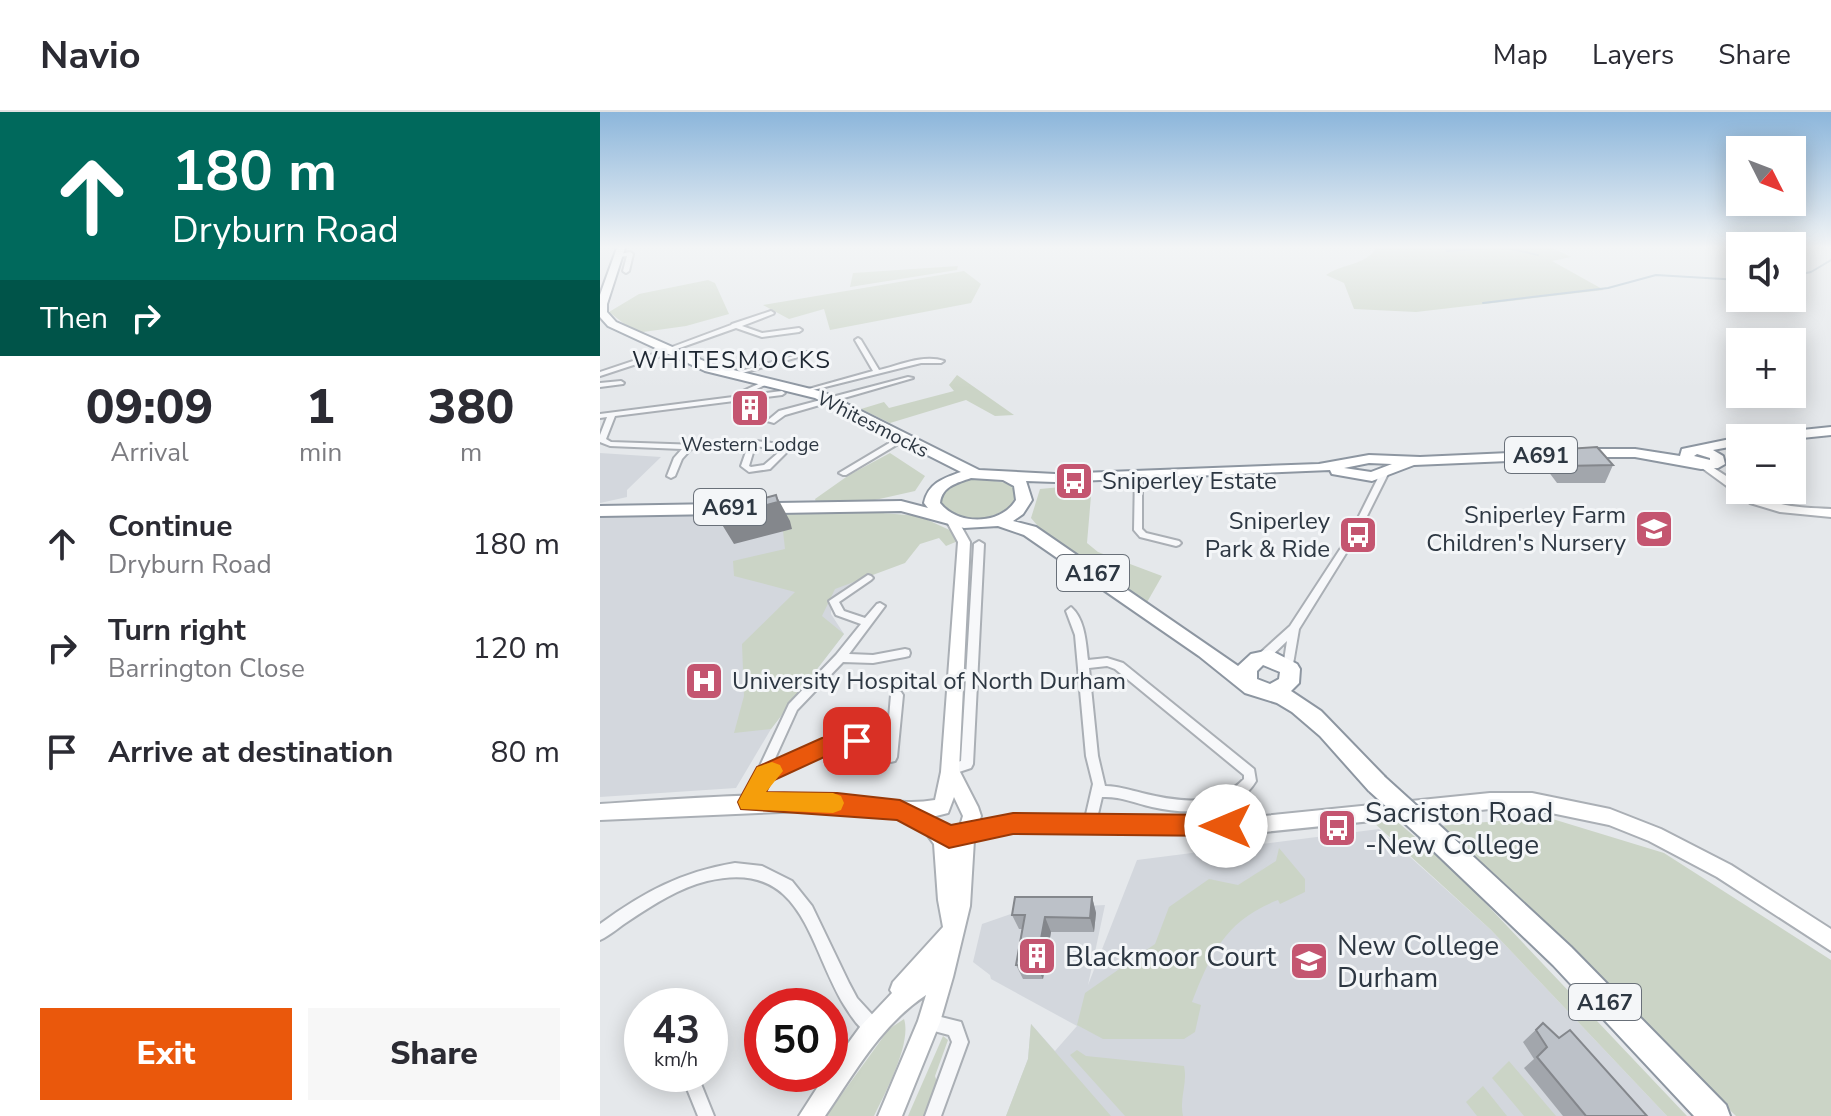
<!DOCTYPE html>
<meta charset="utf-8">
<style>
:root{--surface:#fff;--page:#f7f7f7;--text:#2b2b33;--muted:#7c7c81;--line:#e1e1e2;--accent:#ea580c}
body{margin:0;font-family:"Nunito Sans",sans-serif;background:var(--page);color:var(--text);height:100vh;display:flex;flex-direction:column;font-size:30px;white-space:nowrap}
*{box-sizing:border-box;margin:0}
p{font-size:26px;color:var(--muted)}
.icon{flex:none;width:44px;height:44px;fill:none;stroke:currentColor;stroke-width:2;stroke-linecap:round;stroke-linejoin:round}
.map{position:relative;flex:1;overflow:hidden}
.drawer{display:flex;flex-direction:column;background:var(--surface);width:600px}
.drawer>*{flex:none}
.guide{background:#00695c;color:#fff;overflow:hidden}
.needle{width:52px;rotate:132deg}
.controls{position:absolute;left:1126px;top:24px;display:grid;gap:16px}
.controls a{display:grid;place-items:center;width:80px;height:80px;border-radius:0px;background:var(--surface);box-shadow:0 4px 20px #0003;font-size:40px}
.speed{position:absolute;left:24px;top:876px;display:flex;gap:16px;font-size:40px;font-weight:700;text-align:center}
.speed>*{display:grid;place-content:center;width:104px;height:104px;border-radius:50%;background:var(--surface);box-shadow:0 4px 20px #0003;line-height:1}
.speed small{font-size:20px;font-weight:400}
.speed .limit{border:12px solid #d22;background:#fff;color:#111}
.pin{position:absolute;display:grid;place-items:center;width:68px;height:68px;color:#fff;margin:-34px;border-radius:16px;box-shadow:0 4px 12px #0006}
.me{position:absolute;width:88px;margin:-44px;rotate:270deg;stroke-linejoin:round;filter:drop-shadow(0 0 6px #0008)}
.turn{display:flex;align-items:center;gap:28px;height:168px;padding:0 40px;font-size:36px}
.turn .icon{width:104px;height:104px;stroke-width:2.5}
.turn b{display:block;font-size:56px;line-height:68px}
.then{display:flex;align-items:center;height:76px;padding:0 40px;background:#0003;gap:16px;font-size:30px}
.eta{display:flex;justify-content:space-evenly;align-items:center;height:136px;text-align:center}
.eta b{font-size:48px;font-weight:800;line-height:56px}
.button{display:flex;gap:16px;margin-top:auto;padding:16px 40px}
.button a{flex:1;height:92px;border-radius:0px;background:var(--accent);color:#fff;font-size:32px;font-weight:800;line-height:92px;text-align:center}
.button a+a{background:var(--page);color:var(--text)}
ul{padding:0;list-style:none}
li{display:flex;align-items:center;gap:24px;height:104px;padding:0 40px}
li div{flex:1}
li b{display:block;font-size:30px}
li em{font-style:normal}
header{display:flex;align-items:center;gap:48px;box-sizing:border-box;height:112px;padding:0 40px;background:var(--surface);border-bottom:2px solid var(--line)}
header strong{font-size:38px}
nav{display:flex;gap:44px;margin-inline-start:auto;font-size:28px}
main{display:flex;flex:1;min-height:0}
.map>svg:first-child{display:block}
</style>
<header>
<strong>Navio</strong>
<nav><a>Map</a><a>Layers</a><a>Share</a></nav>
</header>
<main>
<section class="drawer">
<div class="guide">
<div class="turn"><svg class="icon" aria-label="ahead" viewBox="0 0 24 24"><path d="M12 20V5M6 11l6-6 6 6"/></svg><div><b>180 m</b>Dryburn Road</div></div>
<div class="then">Then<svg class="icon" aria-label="right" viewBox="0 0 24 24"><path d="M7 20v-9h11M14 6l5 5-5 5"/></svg></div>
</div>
<div class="eta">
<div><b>09:09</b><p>Arrival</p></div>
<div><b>1</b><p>min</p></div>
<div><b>380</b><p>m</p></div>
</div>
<ul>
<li><svg class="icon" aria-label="ahead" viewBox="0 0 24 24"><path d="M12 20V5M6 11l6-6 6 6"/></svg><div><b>Continue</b><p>Dryburn Road</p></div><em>180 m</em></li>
<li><svg class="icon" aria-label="right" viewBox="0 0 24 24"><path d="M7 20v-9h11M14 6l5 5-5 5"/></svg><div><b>Turn right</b><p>Barrington Close</p></div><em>120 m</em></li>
<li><svg class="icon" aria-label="arrive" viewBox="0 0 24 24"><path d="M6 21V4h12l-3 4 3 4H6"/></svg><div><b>Arrive at destination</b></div><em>80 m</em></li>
</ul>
<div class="button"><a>Exit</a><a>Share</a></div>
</section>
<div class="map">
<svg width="1231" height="1004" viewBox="0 0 1231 1004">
<rect width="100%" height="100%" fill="#e5e8eb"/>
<!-- built -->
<path fill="#d3d7dd" d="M0 341 61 345 27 378V385L0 391Z
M88 402 246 403 276 460 243 477 231 489V502L244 522 171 617 136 676 0 685V405Z
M779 717 891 818 1067 1004H406L428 947 431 912 455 939 477 914 391 867 390 863 373 850 382 812 425 797 505 793 488 873 537 748Z"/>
<!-- green -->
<path fill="#cbd4c6" d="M777 136H953L971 145 952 149 1004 178 816 200 754 197 744 171 726 163C743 151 764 154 777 136Z
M358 154 357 158 250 175 253 161Z
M364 159 381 172 371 191 230 218 224 197 189 207 163 193Z
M108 168 115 171 129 202 86 214 36 221 9 200 39 182Z
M357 263 414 303 395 304 366 288 290 311 261 297 284 290 289 296 354 279 349 273Z
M290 341 325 364 315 379 266 390H216L215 387 249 363Z
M369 365 414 372 419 389C394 408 361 417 338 390L348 373Z
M492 372 487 431 498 440 562 464 546 492 443 420 431 406 440 377Z
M271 400 319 404 354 420 358 429 346 434 339 426 320 432 305 451 235 477 222 504 244 522 171 617 134 621 144 584 142 532 195 480 134 464 133 449 185 437 183 419 192 417 146 403Z
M946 705 1064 741 1231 848V1004H1136L838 714Z
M794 707 854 758 1087 1004H1067L891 818 772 709Z
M679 736 705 767V780L680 792 678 788C626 808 611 841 592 890L601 893 595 920 584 927H503L477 913 485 881 555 832 569 795 609 767 638 773 676 749Z
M304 907C312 931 285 981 274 1004H226L289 917Z
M431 912 511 1004H406L428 947Z
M343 924 348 928 335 964 338 973 324 1004H308Z
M477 938 486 944 584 954C588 971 579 986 583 1004H525L470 943Z
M909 949 956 1004H924L892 966Z
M883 974 907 1004H877L866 990Z"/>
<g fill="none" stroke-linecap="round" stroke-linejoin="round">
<!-- stream -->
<path stroke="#a3b8c8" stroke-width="2" d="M907 136 938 143
M847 139 887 136
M1192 164 1211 160 1231 148
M883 191 1008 176 1056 163 1140 168"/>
<defs>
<path id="street" d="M30 140 33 142 29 159 26 161 23 159 27 144 18 145 15 143Z
M171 199 174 201 173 202 142 214 162 221 199 216 202 218 199 220 162 225 136 216 71 239 70 241 0 264V260L63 239 64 238 131 213 132 212Z
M258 226 261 228 279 258C300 253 324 242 344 249L341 251H321L205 280V278L273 259 255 228Z
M207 240 212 241 132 264 127 263Z
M308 265 313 266 185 303 174 311 167 309 179 299Z
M21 269 24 271 23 272 0 275V271Z
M165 269 168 271 167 272 142 284 182 279 185 281 182 283 15 304 6 327 11 330 99 333 156 329 172 331 183 334 186 341 170 357 149 360 141 354 148 334 91 337 82 347 75 364 71 366 67 364 74 346 82 337 10 334 0 330V323L7 305 0 306V302L133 285 134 283ZM155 334 177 337 178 341 164 353 151 355 149 354Z
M291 330H294L298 332 246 363H243L239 361Z
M781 360H784L788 362 758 422 699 517 692 558H684L683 555 687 529 667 548H659L658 545 659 542 690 514 750 422Z
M535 361H541L542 363V417L546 421 579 429 581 431 579 433 576 434 540 425 534 418Z
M379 429 384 432 373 652 371 656 350 663 346 662 344 658 346 654 361 649 374 432Z
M268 463 271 464 273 466 271 468 239 490 244 499 265 506 277 492 280 491 285 494 249 542 273 543 305 537 309 538 310 541 309 544 305 545 273 551 243 550 197 598 172 653 229 628 288 618 291 583 293 580 297 579 301 580 303 583 297 645 295 649 260 657 256 656 254 652 256 648 285 641 287 628 231 638 166 667 153 694 149 696 145 694 143 690 189 592 236 543 261 512 236 503 229 489Z
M471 495C485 507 486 531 488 548L507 546 523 551 654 657 656 669C635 704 587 703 552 695 535 691 520 684 502 685L495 715 490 717 485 715 484 711 493 672 486 644 475 523 466 499ZM507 554 515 557 644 663V667C616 696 578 690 542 681 530 678 518 674 505 674L498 644 489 556Z
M135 751 162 754 192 769 212 794 249 871 257 886 279 910 281 916 279 922 273 924C260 919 251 904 244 893 207 831 203 746 107 769 79 776 54 792 30 808 20 814 11 823 0 828V812C44 780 81 760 135 751Z
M329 902 361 910 368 930 341 1004H325L352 930 349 923 323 916 321 910 323 904Z
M81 962H97L114 1004H98Z"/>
<path id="secondary" d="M1106 351 1140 373V378C1150 378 1165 388 1177 391 1194 396 1213 396 1231 397V405L1180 400 1150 391 1102 356 1100 354Z
M352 404 356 405 370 430 359 658 378 695 381 704 379 710 413 703 654 705 890 681H932L1010 697 1061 717 1131 753 1231 817V839L1117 765 1049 729 1009 713 932 697H890L654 721 413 719 374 728 370 794 353 865 340 910 302 1004H278L318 909 326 883C281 913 255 960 225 1004H199L226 962H230V956L260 915 292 881 290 878 293 870 343 815 338 788 334 732 326 721 301 706 246 699H203L0 708V692C77 687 155 681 232 683 266 684 301 694 335 688L341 660 358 430 346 408ZM354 685 363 704 360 714 349 717 332 705 348 701Z"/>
<path id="highway" d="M17 136H25L7 192V200L16 210 113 253 223 280 379 358 455 362 719 352 769 343 820 345 998 337H1035L1080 344 1082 337 1140 325 1144 326H1140V333L1113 338 1123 344 1125 352 1118 356 1101 357 1035 345H998L814 353 772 369 732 362 730 358 455 370 426 369 432 388 423 402 413 409 436 415 638 554 651 542 670 538 697 552 700 557 699 571 691 579 721 599 785 665 788 672 785 679 777 682 769 679 720 624 692 600 677 591 645 581 599 544 424 423 398 414 364 416 301 399 0 404V394L301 389 328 396 324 391C328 371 344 366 361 360L215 286 105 259 8 214 0 205V183ZM1097 342 1110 346V348L1094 344ZM769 351 792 352 771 360 744 356ZM371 366 403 368 414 374 416 388C401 413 358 414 340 391 342 374 357 371 371 366ZM663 553 680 560 679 567 670 572 657 567V559Z
M1231 315V323L1192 327 1158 326 1165 322Z
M829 708 837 711 971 835 1126 993 1130 1004H1094L953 853 821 727 817 719 821 711Z"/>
</defs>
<!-- street casing -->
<use href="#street" stroke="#aaafb5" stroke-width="4"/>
<!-- secondary casing -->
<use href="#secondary" stroke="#aaafb5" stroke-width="4"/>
<!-- highway casing -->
<use href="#highway" stroke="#8d96a1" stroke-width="4"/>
<!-- street -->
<use href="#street" fill="#f7f8fa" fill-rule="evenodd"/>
<!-- secondary -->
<use href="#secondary" fill="#fff" fill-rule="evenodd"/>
<!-- highway -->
<use href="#highway" fill="#fff" fill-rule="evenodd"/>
<defs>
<path id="highway-bridge" d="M777 672 829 719"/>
</defs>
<!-- highway-bridge casing -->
<use href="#highway-bridge" stroke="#8d96a1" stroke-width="25" stroke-linecap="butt"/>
<!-- highway-bridge -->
<use href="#highway-bridge" stroke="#fff" stroke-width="21"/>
</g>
<!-- wall -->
<path fill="#a2a6ac" d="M160 279 166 292 160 302 143 303 137 291Z
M951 338 1013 353 1005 371H957L945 355Z
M492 785 496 801 494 820H451L443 867H423L416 853 422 817H419L412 803Z
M943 911 1047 1004H963L924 956 934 947 923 930Z"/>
<!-- shaded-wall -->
<path fill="#84878c" d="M160 279 166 292 160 302 154 289Z
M176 383 190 409 192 417 134 432 118 406 135 394 132 384 141 400Z
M492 785 496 801 494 820 490 806Z
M445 805 451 820 443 867 436 854Z"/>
<!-- building -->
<path fill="#bcc1c8" stroke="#84878c" stroke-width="2" d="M160 279 154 289 137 291 144 281Z
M997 335 1013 353 964 354 951 338Z
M176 383 178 390 118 406 116 388 132 384 135 394Z
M415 785H492L490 806 445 805 436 854 416 853 425 803H412Z
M943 911 959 926 970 918 1047 1004H986L937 945 947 935 936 918Z"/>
<!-- sky -->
<linearGradient id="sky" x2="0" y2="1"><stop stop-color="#8cb6db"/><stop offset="0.49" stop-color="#f3f5f6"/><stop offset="1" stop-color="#f3f5f6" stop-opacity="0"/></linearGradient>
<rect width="1231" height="276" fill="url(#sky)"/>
<!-- route -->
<path fill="#ea580c" stroke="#983908" stroke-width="2" d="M257 620 264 623 267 629 264 635 233 641 172 669 166 680 237 681 300 688 351 713 413 701 626 703 635 706 638 714 635 721 626 724 413 722 349 736 297 708 141 697 138 690 157 655 222 626Z"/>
<!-- slow -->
<path fill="#f59e0b" d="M172 650 180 653 183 659 166 680 233 681 241 684 244 691 241 698 233 701 141 697 138 690 157 655Z"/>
<!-- icons -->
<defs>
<symbol id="building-square" viewBox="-11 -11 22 22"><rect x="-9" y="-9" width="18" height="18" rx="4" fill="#c45570" stroke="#f4f6f8"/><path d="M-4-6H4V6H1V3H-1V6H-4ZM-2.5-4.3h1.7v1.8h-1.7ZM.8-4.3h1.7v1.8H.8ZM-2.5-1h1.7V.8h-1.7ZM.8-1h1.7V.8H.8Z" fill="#fff"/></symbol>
<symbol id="bus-square" viewBox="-11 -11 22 22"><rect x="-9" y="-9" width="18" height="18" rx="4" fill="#c45570" stroke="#f4f6f8"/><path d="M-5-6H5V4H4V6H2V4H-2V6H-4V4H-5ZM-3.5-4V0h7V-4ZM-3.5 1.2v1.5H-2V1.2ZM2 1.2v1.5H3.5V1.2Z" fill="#fff"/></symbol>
<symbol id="school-square" viewBox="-11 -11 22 22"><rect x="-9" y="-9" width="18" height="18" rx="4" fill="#c45570" stroke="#f4f6f8"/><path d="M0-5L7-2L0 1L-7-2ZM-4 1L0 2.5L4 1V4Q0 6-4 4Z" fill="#fff"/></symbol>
<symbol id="hospital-square" viewBox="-11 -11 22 22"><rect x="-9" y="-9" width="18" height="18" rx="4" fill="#c45570" stroke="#f4f6f8"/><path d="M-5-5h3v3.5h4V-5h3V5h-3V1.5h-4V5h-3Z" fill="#fff"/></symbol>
<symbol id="university-square" viewBox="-11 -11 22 22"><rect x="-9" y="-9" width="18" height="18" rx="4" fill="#c45570" stroke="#f4f6f8"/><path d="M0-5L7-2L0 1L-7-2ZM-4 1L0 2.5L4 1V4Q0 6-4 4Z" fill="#fff"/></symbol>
</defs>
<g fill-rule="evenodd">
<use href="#building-square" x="128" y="274" width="44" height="44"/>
<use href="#bus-square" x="452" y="347" width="44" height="44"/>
<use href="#school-square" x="1032" y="395" width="44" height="44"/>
<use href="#bus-square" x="736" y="401" width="44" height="44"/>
<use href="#hospital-square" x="82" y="547" width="44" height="44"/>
<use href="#bus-square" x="715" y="694" width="44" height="44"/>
<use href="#building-square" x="415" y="822" width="44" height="44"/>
<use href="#university-square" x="687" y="827" width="44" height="44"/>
</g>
<g text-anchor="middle" stroke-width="6" stroke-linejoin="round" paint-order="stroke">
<!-- far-street labels -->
<g font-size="20" fill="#2d3742" stroke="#f4f6f8">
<text transform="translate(273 312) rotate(27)" y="7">Whitesmocks</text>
</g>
<!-- far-poi labels -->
<g font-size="20" fill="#2d3742" stroke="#f4f6f8">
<text x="150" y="339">Western Lodge</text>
</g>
<!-- shield labels -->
<g fill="#f4f6f8" stroke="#697079" stroke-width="2">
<rect x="905" y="325" width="72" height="36" rx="6"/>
<rect x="94" y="377" width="72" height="36" rx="6"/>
<rect x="457" y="443" width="72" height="36" rx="6"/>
<rect x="969" y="872" width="72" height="36" rx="6"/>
</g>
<g font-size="22" font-weight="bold" fill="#2d3742">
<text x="941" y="351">A691</text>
<text x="130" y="403">A691</text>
<text x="493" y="469">A167</text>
<text x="1005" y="898">A167</text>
</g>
<!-- far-quarter labels -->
<g font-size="24" letter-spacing="2" fill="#1f2833" stroke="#f4f6f8">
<text x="132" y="256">WHITESMOCKS</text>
</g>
<!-- poi labels -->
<g font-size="24" fill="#2d3742" stroke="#f4f6f8" text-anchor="start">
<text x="502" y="377">Sniperley Estate</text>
<text x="1026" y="411" text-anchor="end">Sniperley Farm<tspan x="1026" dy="28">Children's Nursery</tspan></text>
<text x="730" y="417" text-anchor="end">Sniperley<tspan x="730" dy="28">Park &amp; Ride</tspan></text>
<text x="132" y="577">University Hospital of North Durham</text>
</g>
<!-- near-poi labels -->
<g font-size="28" fill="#2d3742" stroke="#f4f6f8" text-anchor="start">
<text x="765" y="710">Sacriston Road<tspan x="765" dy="32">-New College</tspan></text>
<text x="737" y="843">New College<tspan x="737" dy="32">Durham</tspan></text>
<text x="465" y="854">Blackmoor Court</text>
</g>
</g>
</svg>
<div class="controls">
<a><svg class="needle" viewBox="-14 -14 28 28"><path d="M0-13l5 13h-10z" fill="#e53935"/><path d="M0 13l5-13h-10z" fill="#7c7c81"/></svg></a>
<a><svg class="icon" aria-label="sound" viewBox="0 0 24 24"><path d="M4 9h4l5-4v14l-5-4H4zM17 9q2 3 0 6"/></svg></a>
<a>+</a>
<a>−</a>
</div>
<div class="speed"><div>43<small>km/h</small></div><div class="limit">50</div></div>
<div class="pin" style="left:257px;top:629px;background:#d93025"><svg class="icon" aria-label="arrive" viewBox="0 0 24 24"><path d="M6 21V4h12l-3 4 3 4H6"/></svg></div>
<svg class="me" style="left:626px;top:714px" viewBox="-20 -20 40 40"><circle r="19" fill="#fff"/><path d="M0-13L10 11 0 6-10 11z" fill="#ea580c"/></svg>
</div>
</main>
